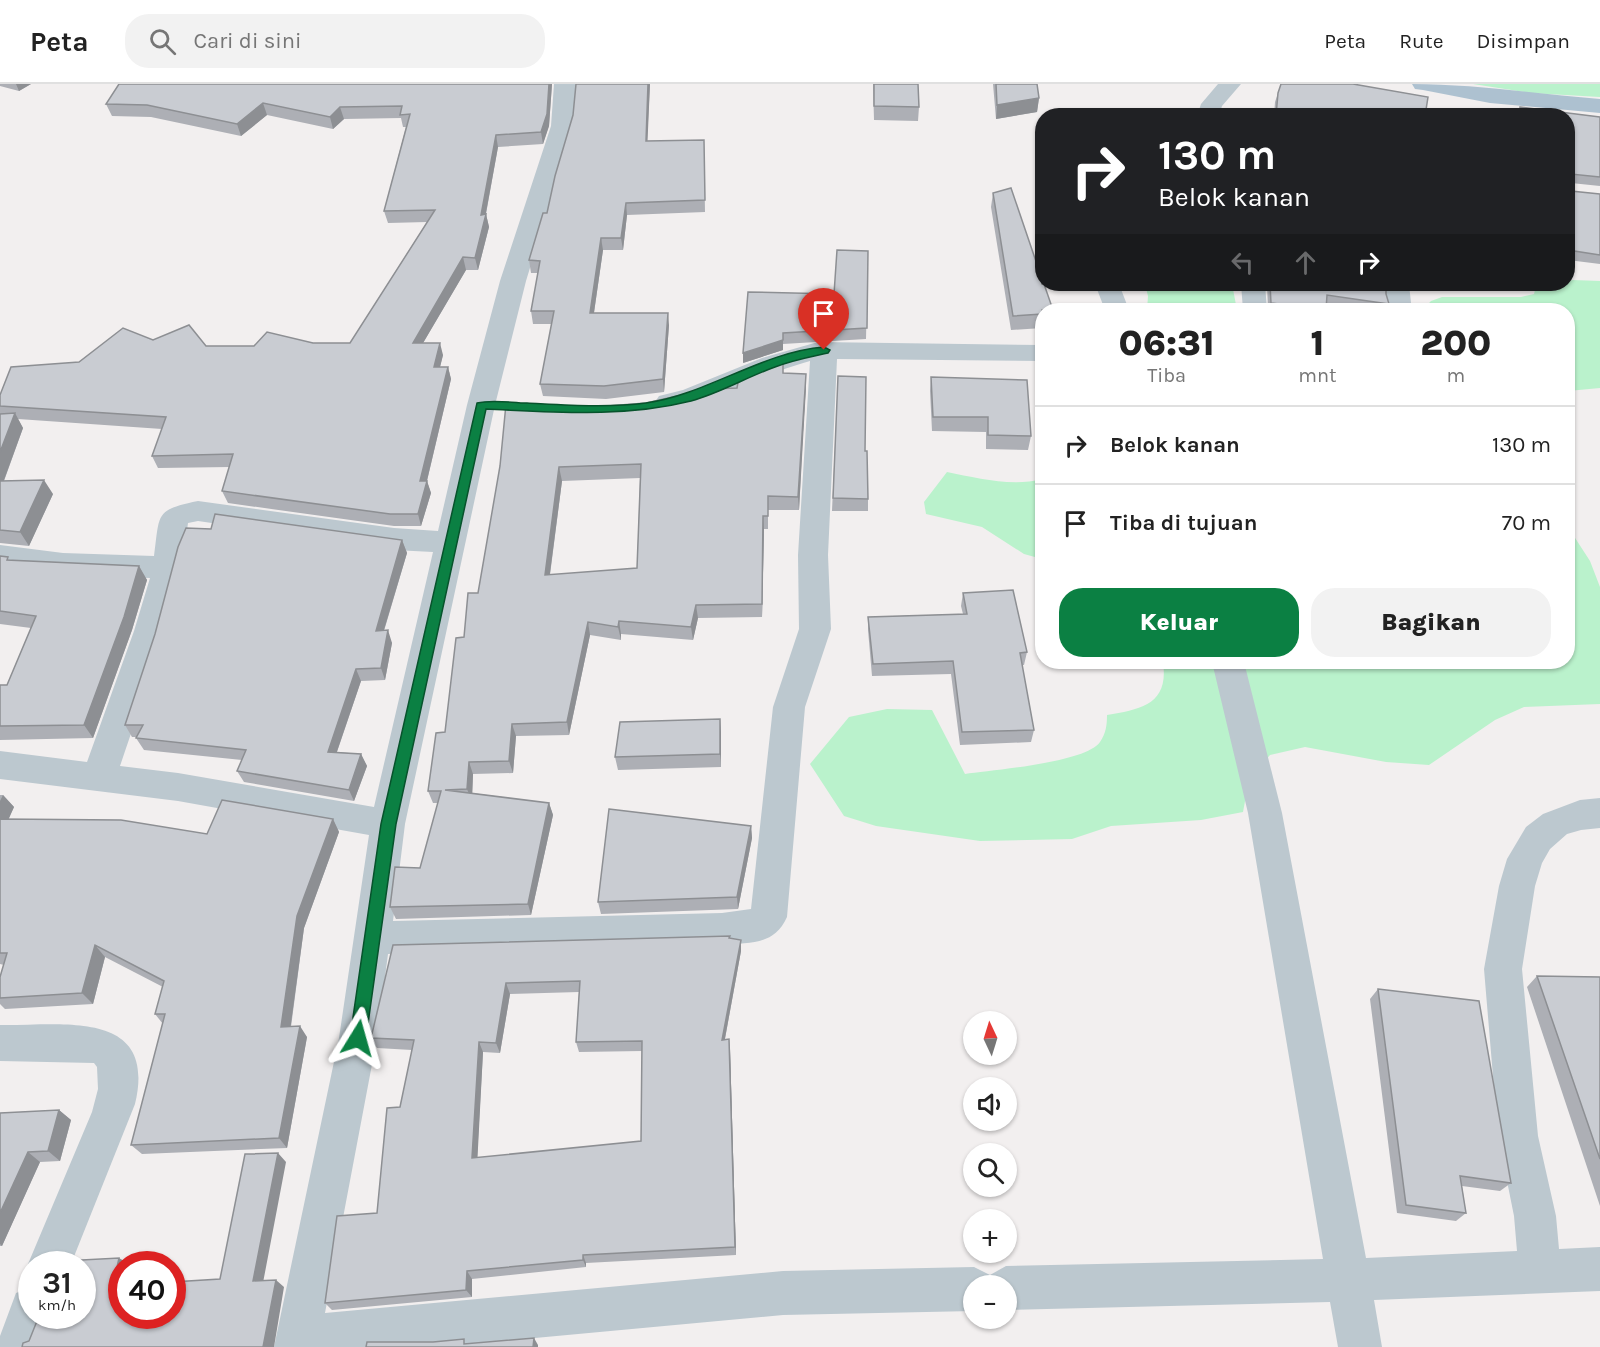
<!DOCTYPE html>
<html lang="id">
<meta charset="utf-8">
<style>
:root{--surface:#fff;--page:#f2f2f2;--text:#222;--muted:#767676;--line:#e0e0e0;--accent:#0b8043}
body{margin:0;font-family:Karla,sans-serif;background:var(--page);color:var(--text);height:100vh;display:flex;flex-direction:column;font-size:22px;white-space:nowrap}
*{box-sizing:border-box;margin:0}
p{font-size:20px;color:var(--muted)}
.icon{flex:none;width:33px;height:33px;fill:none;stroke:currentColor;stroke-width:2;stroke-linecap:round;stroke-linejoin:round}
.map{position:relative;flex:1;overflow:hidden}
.drawer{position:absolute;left:1035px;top:219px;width:540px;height:366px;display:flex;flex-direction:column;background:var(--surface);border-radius:24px;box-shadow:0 2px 4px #0004}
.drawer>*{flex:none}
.guide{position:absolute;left:1035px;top:24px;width:540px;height:183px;border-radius:24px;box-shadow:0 2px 4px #0004;background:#202124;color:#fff;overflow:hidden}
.needle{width:39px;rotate:356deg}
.controls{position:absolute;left:963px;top:927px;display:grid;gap:12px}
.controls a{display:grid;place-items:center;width:54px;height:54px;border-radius:50%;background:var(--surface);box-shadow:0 2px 4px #0004;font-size:30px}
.speed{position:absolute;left:18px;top:1167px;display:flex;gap:12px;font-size:30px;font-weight:700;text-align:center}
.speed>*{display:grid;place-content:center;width:78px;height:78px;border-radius:50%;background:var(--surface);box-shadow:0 2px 4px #0004;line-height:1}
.speed small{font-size:15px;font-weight:400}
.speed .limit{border:9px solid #d22;background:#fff;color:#111}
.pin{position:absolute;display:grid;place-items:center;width:51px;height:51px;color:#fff;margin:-62px -26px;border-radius:50% 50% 50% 0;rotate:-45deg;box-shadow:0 0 6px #0007}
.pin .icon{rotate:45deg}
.me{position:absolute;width:66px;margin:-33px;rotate:8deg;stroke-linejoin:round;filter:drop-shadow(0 0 4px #0008)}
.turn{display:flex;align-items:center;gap:21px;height:126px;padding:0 24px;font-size:27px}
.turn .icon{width:78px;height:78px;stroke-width:2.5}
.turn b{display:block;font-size:42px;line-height:51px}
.lanes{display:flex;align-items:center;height:57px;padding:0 24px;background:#0003;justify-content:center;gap:30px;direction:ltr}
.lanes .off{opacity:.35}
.eta{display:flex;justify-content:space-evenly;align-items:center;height:102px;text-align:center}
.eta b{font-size:36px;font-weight:800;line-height:42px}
.primary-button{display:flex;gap:12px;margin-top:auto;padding:12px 24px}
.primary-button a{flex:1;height:69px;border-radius:24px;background:var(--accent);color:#fff;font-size:24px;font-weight:800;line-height:69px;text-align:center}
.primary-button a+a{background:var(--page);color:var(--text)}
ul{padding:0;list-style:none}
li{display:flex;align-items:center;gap:18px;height:78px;padding:0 24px;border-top:2px solid var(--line)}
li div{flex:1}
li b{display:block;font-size:22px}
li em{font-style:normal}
header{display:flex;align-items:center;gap:36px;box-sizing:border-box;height:84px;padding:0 30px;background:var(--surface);border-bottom:2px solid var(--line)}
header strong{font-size:28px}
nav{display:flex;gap:33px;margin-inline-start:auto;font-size:21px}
.search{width:420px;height:54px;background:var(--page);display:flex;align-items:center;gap:15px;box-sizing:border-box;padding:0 21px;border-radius:24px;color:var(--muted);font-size:22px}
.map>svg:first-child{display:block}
</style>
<header>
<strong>Peta</strong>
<div class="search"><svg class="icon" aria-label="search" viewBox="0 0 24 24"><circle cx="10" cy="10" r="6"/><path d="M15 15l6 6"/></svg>Cari di sini</div>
<nav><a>Peta</a><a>Rute</a><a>Disimpan</a></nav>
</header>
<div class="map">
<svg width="1600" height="1263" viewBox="0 0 1600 1263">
<rect width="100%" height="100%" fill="#f2efef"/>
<!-- green -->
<path fill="#baf2cc" d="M1473 0H1600V13L1530 9Z
M1573 196 1600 197V304L1568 307V226H1422L1431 217 1442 213H1521L1534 210 1536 202 1568 200V197Z
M1145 200H1232L1237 226H1147L1148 212Z
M947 388C977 394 1012 403 1042 395V475L1024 470 982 443 926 430 924 418Z
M1568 443 1590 477 1600 503V620L1524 623 1495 636 1429 681 1386 678 1305 663 1270 671 1249 696 1243 728 1201 736 1111 742 1072 755 980 757 876 742 844 732 810 680 849 633 887 625 932 626 965 690C992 686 1085 679 1100 658 1106 649 1107 641 1107 631 1142 625 1169 620 1163 578H1568Z"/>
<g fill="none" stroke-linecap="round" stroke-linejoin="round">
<!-- minor -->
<path fill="#bcc8cf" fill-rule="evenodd" d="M554 0H576L573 42 526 197 495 321 405 740 393 837 722 829 751 825 773 623 799 545 798 471 810 277C800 280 789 283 779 287 748 298 690 333 659 324L655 318 659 312 683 306 762 274 818 258 1042 261V277L837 275 828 471 831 545 805 623 787 833C774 862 750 858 722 861L388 870 377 954 325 1229 783 1187 974 1183 990 1191 1006 1182 1323 1175 1248 729 1212 578H1244L1282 729 1366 1174 1517 1167 1514 1132 1498 1052 1484 885 1499 802 1507 775 1526 743 1543 730 1580 716 1600 714V744L1581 746 1567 750 1550 765 1542 779 1535 802 1522 885 1538 1052 1556 1132 1559 1165 1600 1163V1207L1374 1216 1382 1263H1338L1330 1218 1006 1226V1202H974V1227L783 1231 439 1263H274L339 954 369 751 178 717 0 695V667L87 678 134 547 150 494 63 491 0 483V461L63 469 154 472C160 430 154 426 198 417L394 444 438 447 467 321 500 197 551 42ZM198 437 394 466 433 468 374 723 178 689 120 682C147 602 178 523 188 439Z
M1218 0H1241L1222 22 1219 32H1197L1201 20Z
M1095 200H1119L1129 226H1105Z
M1241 200H1265L1267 226H1243Z
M1384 200H1409L1411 219 1407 225 1399 226 1389 225 1385 219Z
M0 941C61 942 158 924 135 1020L71 1180H32V1187L28 1180 92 1028 98 1005 97 983 94 979 0 977Z
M32 1203V1232H52L40 1263H0V1252L16 1209Z"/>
<!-- major -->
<path fill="#adc1d0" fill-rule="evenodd" d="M1412 0C1475 0 1537 10 1600 15V29L1490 19 1423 6 1415 5Z"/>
</g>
<!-- wall -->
<path fill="#adafb5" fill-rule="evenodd" d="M0 0H31L19 7 0 2Z
M552 0 549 42 543 60 498 63 486 130 489 143 478 186H466L423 259 443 271 440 283H448L451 295 427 397 431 409 421 442H394L228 419 222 407 230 383 158 384 152 372 162 345 18 335 23 344 4 397 53 410 29 462 0 459V311L79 278 153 256 206 262H254L313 259H350L427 138 388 139 384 127 406 43H403L401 34 344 35 333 45 267 31 241 52 151 33 112 32 106 20Z
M576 0H652H650L647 57 704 68 705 128 627 131 623 166H603L594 229 669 241 664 308 606 315 543 312 540 300 552 240H533L531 227 538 189H531L529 176 547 129 573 31Z
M873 0H918L919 23 918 37 874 36Z
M993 0H1037L1039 14 1037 28 996 35Z
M1281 0 1425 32H1274L1275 18Z
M1520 23 1600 33V102L1571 99V107L1600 110V180L1568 176V32H1516Z
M993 109 1042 226V244L1011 246 991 123Z
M868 167 866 255 783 260V266L743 279 834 210Z
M1267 200H1386V210L1389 220 1386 226H1372L1326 220V226H1268Z
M783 289 806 290 799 426H768V445H764L762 533 698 534 693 556 621 550V556L590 551 569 651 516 652 513 689 473 690 472 709 549 719 553 731 531 831 396 835 390 823 420 784 438 719H433L428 707 445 648 464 553 478 509 594 323 646 319 737 304ZM640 394 637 484 550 491 562 397Z
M838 292 865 367 868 415V427H832Z
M931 293 1031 352 1028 366 986 365V348L932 347 930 307Z
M402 456 407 469 384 547 392 559 385 596 361 597 337 668 361 670 367 682 354 717 244 698 237 687 242 676 144 666 136 654 137 653H132L125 641 155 550Z
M0 472 10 476 139 482 147 496 132 546 93 654 0 656V601H7L31 544 0 540Z
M963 509 1027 568 1024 581H1022L1034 646 1031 658 960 661 951 590 872 592 868 546V533L963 530 961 522Z
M720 635 721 683 618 686 615 673Z
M0 711H3L14 723 8 735 207 750 333 735 339 748 304 844 291 943 307 953 287 1064 142 1070 131 1061 163 940 155 930 163 903 105 873 93 920 5 925 0 920V893L4 881 0 880Z
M751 742 752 754 738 825 601 830 598 818Z
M730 852V855L741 867 725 955 730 965 736 1171 586 1179V1183L472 1195V1213L332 1226 325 1219 377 1129 412 966 377 964 371 954 393 861ZM579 908 576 958 579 968 642 967 641 1057 477 1074 483 968 500 969 510 910Z
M1537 892 1600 893V1122L1527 903Z
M1378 905 1511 1099 1500 1107 1462 1102 1466 1129 1456 1137 1397 1129 1370 915Z
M59 1026 71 1036 60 1077 40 1078 2 1162H0V1029Z"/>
<!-- shaded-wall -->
<path fill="#8d8f93" d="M16 0H31L19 7Z
M549 0H552L549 42 543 60 541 48Z
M648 0H650L647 69 646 57Z
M1039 14 1037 28 996 35 997 21Z
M263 19 267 31 241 52 237 40Z
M340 23 344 35 333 45 330 33Z
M496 51 498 63 485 134 486 130 489 143 478 186 475 174 481 131Z
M626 119 627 131 623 166 621 154Z
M601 154 603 166 592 242 590 229Z
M463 173 466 186 416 271 413 259Z
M668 229 669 241 664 308 663 295Z
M783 256V266L743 279V269Z
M440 259 443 271 437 295 434 283Z
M448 283 451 295 424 409 420 397Z
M806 290V304L799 426 798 413Z
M15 329 23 344 0 407V368Z
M559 383 562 397 548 504 545 491Z
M44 396 53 410 29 462 20 448Z
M427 397 431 409 421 442 418 430Z
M763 432 764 445 762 533V520Z
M402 456 407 469 380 559 376 547Z
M139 482 147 496 132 546 93 654 84 641Z
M696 521 698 534 693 556 691 543Z
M619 537 621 550V556L618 543Z
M588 538 590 551 569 651 567 638Z
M388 546 392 559 385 596 381 584Z
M356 585 361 597 333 679 328 668Z
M720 635 721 648V683L720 670Z
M512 640 516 652 513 689 509 677Z
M361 670 367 682 354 717 349 706Z
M469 678 473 690 472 718 467 705Z
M3 711 14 723 3 748 0 745V717Z
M549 719 553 731 531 831 528 820Z
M333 735 339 748 304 844 289 954 281 943 297 832Z
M751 742 752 754 738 825 737 813Z
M741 856V867L723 965 722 956Z
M95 861 105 873 93 920 82 909Z
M506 899 510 910 500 969 496 959Z
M300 942 307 953 287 1064 279 1054Z
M729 955 730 965 736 1171 735 1163Z
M479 958 483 968 477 1083 472 1074Z
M59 1026 71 1036 60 1077 48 1067Z
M28 1068 40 1078 2 1162 0 1160V1129Z
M278 1069 286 1078 262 1204 253 1197Z
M583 1171 586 1179V1183L583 1176Z
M119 1174 129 1180H122V1208L113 1202Z
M467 1187 472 1195V1213L466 1206Z
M276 1196 284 1203 274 1263H263Z
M534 1254 538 1261V1263H533Z"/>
<!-- building -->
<path fill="#c9ccd2" stroke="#8d8f93" stroke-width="1.5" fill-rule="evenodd" d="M119 0H549L547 30 541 48 496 51 481 131 486 130 475 174 463 173 413 259H440L434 283H448L420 397H427L418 430H390L222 407 233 370 152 372 166 333 0 322V311L11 283 79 278 123 244 153 256 189 241 206 262H254L267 248 313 259H350L435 126 384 127 410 30 400 31 402 22 340 23 330 33 263 19 237 40 147 21 106 20Z
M576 0H648L646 57 704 56 705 116 626 119 621 154H601L590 229H668L663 295 604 302 540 300 554 227H531L540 177 529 176 543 129H547L555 92 573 31Z
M874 0H918L919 23 874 22Z
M996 0H1037L1039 14 997 21Z
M1281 0H1353L1428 13 1425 32H1276L1278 9Z
M1520 23 1600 33V93L1571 90V107L1600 110V171L1568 166V32H1520Z
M1011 104 1042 195V200H1044L1053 226H1042V230L1013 232 993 109Z
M837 166 868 167 867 244 783 249V256L743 269 748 208 834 210Z
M1270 200H1386V210L1389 220 1327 211 1326 226 1271 219Z
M783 275V289L806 290 798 413 768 412V432H763L762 520 696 521 691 543 619 537 618 543 588 538 567 638 512 640 509 677 469 678 467 705 445 706 549 719 528 820 390 823 395 783 420 784 441 707H428L436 649 445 648 456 554 464 553 468 509H478L500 382 506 320 594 323 646 319 708 305 737 304 739 293ZM641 380 637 484 545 491 559 383Z
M838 292 866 293 865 367H867L868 415 833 414Z
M931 293 1027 296 1031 352 988 351V333H933Z
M15 329 0 368V330Z
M44 396 20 448 0 446V397Z
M215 430 402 456 376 547 388 546 381 584 356 585 328 668 361 670 349 706 237 687 246 666 136 654 143 641H125L155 550 178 463 186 444 211 445Z
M0 472 8 473 7 476 139 482 124 533 84 641 0 642V601H7L36 532 0 527Z
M1013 506 1027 568 1020 569 1034 646 962 648 953 577 873 580 868 533 967 530 963 509Z
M720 635V670L615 673 620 638Z
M222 716 333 735 297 832 281 943 300 942 279 1054 131 1061 165 930H155L164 897 95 861 82 909 0 914V893L7 869H0V735L121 736 207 750Z
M609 725 751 742 737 813 598 818Z
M730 852 729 854 741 856 722 956 729 955 735 1163 583 1171V1176L467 1187 466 1206 325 1219 337 1132 377 1129 387 1024 400 1023 414 956 371 954 393 861ZM580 897 576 958 642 957 641 1057 472 1074 479 958 496 959 506 899Z
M1537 892 1600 893V1075Z
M1378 905 1479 917 1511 1099 1460 1092 1466 1129 1406 1121Z
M59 1026 48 1067 28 1068 0 1129V1029Z
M278 1069 253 1197 276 1196 263 1263H22L23 1259 29 1257 39 1232H82V1180H43L44 1178 119 1174 113 1202 122 1201V1232H172V1198L220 1195 245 1070Z
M534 1254 533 1263H366L367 1258H433L464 1255V1260Z"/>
<!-- route -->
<path fill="#0b8043" stroke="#07532c" stroke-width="1.5" d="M824 263 830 266 828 269C810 273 793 276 775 283 747 293 720 309 691 317 623 334 555 328 486 325L396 740 366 954 364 959 358 961 353 959 350 954 381 740 477 319C493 315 512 319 527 319 567 321 607 324 646 319 708 310 762 268 824 263Z"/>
</svg>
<div class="controls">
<a><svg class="needle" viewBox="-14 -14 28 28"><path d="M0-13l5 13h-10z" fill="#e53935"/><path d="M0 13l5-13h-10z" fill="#767676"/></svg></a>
<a><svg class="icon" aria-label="sound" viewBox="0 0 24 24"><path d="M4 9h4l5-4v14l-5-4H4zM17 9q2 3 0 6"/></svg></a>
<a><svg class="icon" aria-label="search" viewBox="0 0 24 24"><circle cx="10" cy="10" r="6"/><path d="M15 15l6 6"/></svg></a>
<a>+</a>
<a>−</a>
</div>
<div class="speed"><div>31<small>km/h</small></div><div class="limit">40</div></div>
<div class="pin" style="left:824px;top:266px;background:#d93025"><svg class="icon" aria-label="arrive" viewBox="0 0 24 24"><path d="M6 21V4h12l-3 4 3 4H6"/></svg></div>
<svg class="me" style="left:358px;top:954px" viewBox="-20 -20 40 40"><path d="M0-17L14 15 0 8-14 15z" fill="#0b8043" stroke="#fff" stroke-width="4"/></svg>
<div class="guide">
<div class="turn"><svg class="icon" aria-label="right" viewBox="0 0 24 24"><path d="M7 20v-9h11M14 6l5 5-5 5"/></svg><div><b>130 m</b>Belok kanan</div></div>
<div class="lanes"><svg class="icon off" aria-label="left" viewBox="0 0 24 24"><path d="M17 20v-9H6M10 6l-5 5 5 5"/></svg><svg class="icon off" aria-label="ahead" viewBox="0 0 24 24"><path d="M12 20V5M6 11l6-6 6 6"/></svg><svg class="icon" aria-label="right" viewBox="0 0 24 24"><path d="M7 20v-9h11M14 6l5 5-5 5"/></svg></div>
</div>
<section class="drawer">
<div class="eta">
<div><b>06:31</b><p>Tiba</p></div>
<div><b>1</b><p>mnt</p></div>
<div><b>200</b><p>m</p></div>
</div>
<ul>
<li><svg class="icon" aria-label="right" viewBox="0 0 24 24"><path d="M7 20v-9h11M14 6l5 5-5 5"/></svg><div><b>Belok kanan</b></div><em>130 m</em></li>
<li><svg class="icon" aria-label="arrive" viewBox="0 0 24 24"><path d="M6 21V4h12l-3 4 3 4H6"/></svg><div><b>Tiba di tujuan</b></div><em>70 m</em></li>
</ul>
<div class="primary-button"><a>Keluar</a><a>Bagikan</a></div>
</section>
</div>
